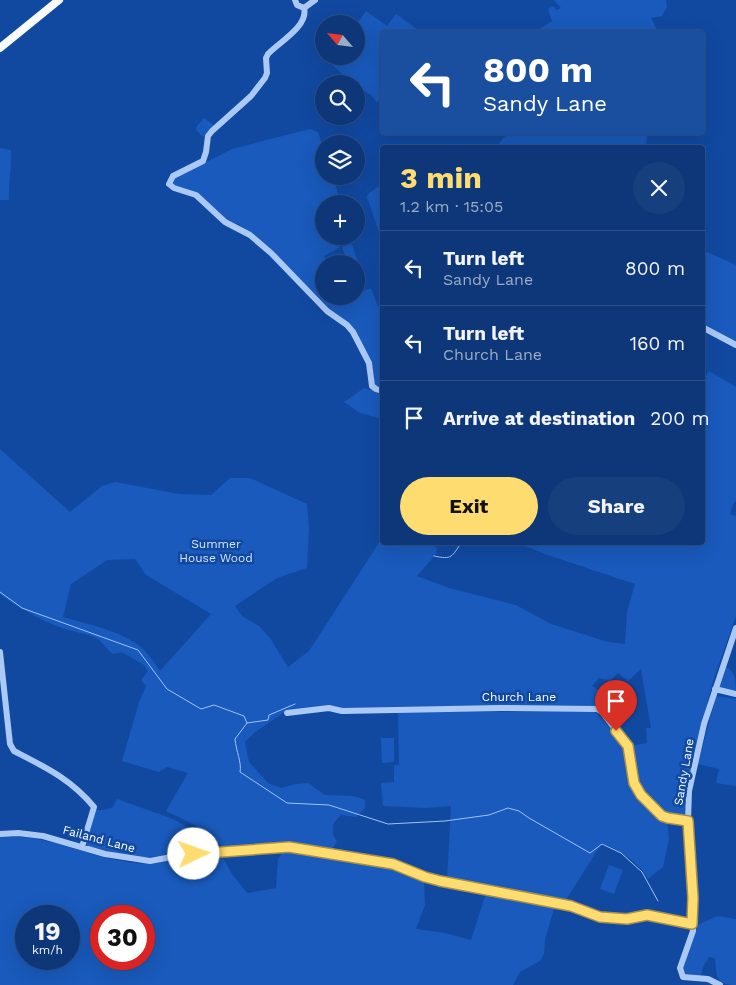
<!DOCTYPE html>
<meta charset="utf-8">
<style>
:root{--surface:#0d3779;--page:#163f7e;--text:#f1f3f6;--muted:#9aacc6;--line:#2d518a;--accent:#ffdc6f}
body{margin:0;font-family:"Work Sans",sans-serif;background:var(--page);color:var(--text);height:100vh;display:flex;flex-direction:column;font-size:19px;white-space:nowrap}
*{box-sizing:border-box;margin:0}
p{font-size:16px;color:var(--muted)}
.icon{flex:none;width:28px;height:28px;fill:none;stroke:currentColor;stroke-width:2;stroke-linecap:round;stroke-linejoin:round}
.map{position:relative;flex:1;overflow:hidden}
.panel{position:absolute;left:380px;top:145px;width:325px;height:400px;display:flex;flex-direction:column;background:var(--surface);border-radius:5px;box-shadow:0 5px 20px #0002,0 0 0 1px var(--line)}
.panel>*{flex:none}
.banner{position:absolute;left:380px;top:30px;width:325px;height:105px;border-radius:5px;box-shadow:0 5px 20px #0002,0 0 0 1px var(--line);background:#1a4fa0;color:#fff;overflow:hidden}
.needle{width:32px;rotate:298deg}
.controls{position:absolute;left:315px;top:15px;display:grid;gap:10px}
.controls a{display:grid;place-items:center;width:50px;height:50px;border-radius:50%;background:var(--surface);box-shadow:0 5px 20px #0002,0 0 0 1px var(--line);font-size:25px}
.speed{position:absolute;left:15px;top:905px;display:flex;gap:10px;font-size:25px;font-weight:700;text-align:center}
.speed>*{display:grid;place-content:center;width:65px;height:65px;border-radius:50%;background:var(--surface);box-shadow:0 5px 20px #0002,0 0 0 1px var(--line);line-height:1}
.speed small{font-size:12px;font-weight:400}
.speed .limit{border:8px solid #d22;background:#fff;color:#111}
.pin{position:absolute;display:grid;place-items:center;width:42px;height:42px;color:#fff;margin:-51px -21px;border-radius:50% 50% 50% 0;rotate:-45deg;box-shadow:0 0 5px #0007}
.pin .icon{rotate:45deg}
.me{position:absolute;width:55px;margin:-28px;rotate:87deg;stroke-linejoin:round;filter:drop-shadow(0 0 4px #0008)}
.turn{display:flex;align-items:center;gap:18px;height:105px;padding:0 20px;font-size:22px}
.turn .icon{width:65px;height:65px;stroke-width:2.5}
.turn b{display:block;font-size:35px;line-height:42px}
.round{display:grid;place-items:center;flex:none;width:52px;height:52px;border-radius:26px;background:var(--page)}
.overview{display:flex;align-items:center;justify-content:space-between;height:85px;padding:0 20px}
h1{font-size:30px;font-weight:700;line-height:38px;color:var(--accent)}
.button{display:flex;gap:10px;margin-top:auto;padding:10px 20px}
.button a{flex:1;height:58px;border-radius:30px;background:var(--accent);color:#111;font-size:20px;font-weight:700;line-height:58px;text-align:center}
.button a+a{background:var(--page);color:var(--text)}
ul{padding:0;list-style:none}
li{display:flex;align-items:center;gap:15px;height:75px;padding:0 20px;border-top:1px solid var(--line)}
li div{flex:1}
li b{display:block;font-size:19px}
li em{font-style:normal}
.map>svg:first-child{display:block}
</style>
<div class="map">
<svg width="736" height="985" viewBox="0 0 736 985">
<rect width="100%" height="100%" fill="#1149a1"/>
<!-- green -->
<path fill="#195abc" fill-rule="evenodd" d="M554 0H666L667 7 662 16 651 18 658 32H543L540 29 552 21 548 9 553 6 556 10 561 8Z
M366 11 387 26 396 14 421 32H382V96L377 103 372 96 356 86V84L351 82 328 61 332 56H356V25Z
M204 118 215 126 203 137 196 130 197 126Z
M310 129 318 132 324 151V176H333L341 204H324V236H352L353 239 338 243 339 248 324 256 328 264H324V296H356V290L361 292 371 288 378 307 382 306V389L374 385V377L349 324 324 306 259 240 238 224 225 220 211 208 172 184 174 178 232 149Z
M508 133V132L651 133 647 136 646 147H496Z
M0 148 11 150C12 167 8 183 9 200H0Z
M382 184V241L367 197 369 193Z
M352 244 359 265 356 266V264H348L342 247Z
M703 250 736 265V343L703 324Z
M709 371 736 387V501L733 504 730 514 736 516V616L714 678 702 723 685 793V818L669 817 662 814 642 792 635 779 630 746 647 743 646 728H651L641 669 628 681 618 673 610 681 599 678 592 686 609 695 599 707 286 711 254 733 245 742 249 762 268 783 281 788 296 784 308 783 325 795 353 796 365 800V808L356 817 341 815 333 824V835L337 842 331 850 292 844 224 848 193 824 166 811 188 773 167 767 159 772 122 761 139 702 146 686 141 680 148 671 144 665 122 652 113 654C106 649 103 642 96 638 86 633 73 632 62 628 40 620 19 608 0 594V449L70 512 102 486 115 482 179 494 211 495 230 478H250L307 504 309 528 307 568 277 578 235 606 242 616 259 626 270 638 288 667 309 651 382 538V542L430 543 437 548 436 554 417 576 449 588 516 605 551 624 608 642 625 644 627 612 635 584 548 555 517 543 702 542 703 381ZM135 559 146 575 211 614 160 671C153 661 145 648 134 642 113 629 86 624 63 617L71 584 107 560Z
M364 388 382 393V419L360 413 344 402Z
M726 667C736 672 736 682 736 692L718 688Z
M716 696 736 699V786L716 783 719 769 698 764Z
M595 711 615 733 626 748 633 783 667 821 669 839 663 867 648 879C638 861 620 851 602 843L564 903 447 881 451 806 426 808 383 806 381 783 394 782V765H399L398 712Z
M381 738H394V762L382 763Z
M117 799 173 819 196 832 220 850 139 858 86 846 95 810H104L113 807Z
M0 836C47 834 88 857 134 863 153 865 169 860 187 858 198 856 210 856 221 855L232 874 247 893 276 888 278 859 281 855V851L291 850 402 870 424 879 425 905 416 929 445 933 471 940 486 893 555 906 545 939 544 954 540 961 520 972 513 985H0ZM26 916H69V959H26ZM101 916H144V959H101Z
M609 865 623 870 614 894 600 889Z
M718 916 736 919V985C714 985 717 976 715 958L709 957 703 967 701 976 686 974 683 969 684 965 697 925Z"/>
<g fill="none" stroke-linecap="round" stroke-linejoin="round">
<!-- stream -->
<path stroke="#9cc3f8" stroke-width="1" d="M434 556C453 560 451 557 462 542
M0 592 22 608 138 650 167 689 201 709 214 705 244 716 247 723 235 739C236 751 242 763 240 772L287 803 329 805 388 824 445 821 489 815 508 808 519 811 529 818 590 853 602 844 621 853 642 872 658 901
M247 723 268 720 269 715 295 704"/>
<!-- minor -->
<path stroke="#aac9f5" stroke-width="6" d="M295 0 297 5 304 8
M304 8C309 26 278 43 268 54L266 58 267 73 265 78 251 96 212 131 208 136 206 152 203 161 173 176 169 184 174 188 196 195 225 222 250 235 271 253 327 311 347 325 353 332 369 363 372 386 376 389 382 391
M304 8 315 0
M702 327 736 345
M0 652 10 744 14 751C45 767 71 779 94 807L82 847
M715 689 736 694
M287 713 329 708 342 711 501 708 597 709 602 712 628 746 634 783 641 795 662 816 668 819 688 821
M0 834 18 833 43 836 105 854 150 861 182 855 289 847 393 864 440 881 571 906 600 917 627 919 647 915 692 924
M720 985 708 979 683 977 680 968 693 931V898L688 821 689 791 704 724 736 628"/>
<!-- major -->
<path stroke="#f9fbff" stroke-width="8" d="M0 48 59 0"/>
</g>
<g fill="none" stroke-linecap="round" stroke-linejoin="round">
<defs>
<path id="route" d="M194 854 289 847 393 864 425 877 440 881 571 906 600 917 627 919 647 915 692 924 693 898 688 821 668 818 662 816 641 795 634 783 628 746 616 731"/>
</defs>
<!-- route casing -->
<use href="#route" stroke="#a68f48" stroke-width="12"/>
<!-- route -->
<use href="#route" stroke="#ffdc6f" stroke-width="9"/>
</g>
<g text-anchor="middle" stroke-width="5" stroke-linejoin="round" paint-order="stroke">
<!-- park labels -->
<g font-size="12" fill="#d4e5fe" stroke="#1149a1">
<text x="216" y="548">Summer<tspan x="216" dy="14">House Wood</tspan></text>
</g>
<!-- street labels -->
<g font-size="12" fill="#fff" stroke="#1149a1">
<text x="519" y="701">Church Lane</text>
<text transform="translate(684 772) rotate(-80)" y="4">Sandy Lane</text>
<text transform="translate(99 839) rotate(15)" y="4">Failand Lane</text>
</g>
</g>
</svg>
<div class="controls">
<a><svg class="needle" viewBox="-14 -14 28 28"><path d="M0-13l5 13h-10z" fill="#e53935"/><path d="M0 13l5-13h-10z" fill="#9aacc6"/></svg></a>
<a><svg class="icon" aria-label="search" viewBox="0 0 24 24"><circle cx="10" cy="10" r="6"/><path d="M15 15l6 6"/></svg></a>
<a><svg class="icon" aria-label="layers" viewBox="0 0 24 24"><path d="M12 4l9 5-9 5-9-5zM3 14l9 5 9-5"/></svg></a>
<a>+</a>
<a>−</a>
</div>
<div class="speed"><div>19<small>km/h</small></div><div class="limit">30</div></div>
<div class="pin" style="left:616px;top:731px;background:#d93025"><svg class="icon" aria-label="arrive" viewBox="0 0 24 24"><path d="M6 21V4h12l-3 4 3 4H6"/></svg></div>
<svg class="me" style="left:194px;top:854px" viewBox="-20 -20 40 40"><circle r="19" fill="#fff"/><path d="M0-13L10 11 0 6-10 11z" fill="#ffdc6f"/></svg>
<div class="banner">
<div class="turn"><svg class="icon" aria-label="left" viewBox="0 0 24 24"><path d="M17 20v-9H6M10 6l-5 5 5 5"/></svg><div><b>800 m</b>Sandy Lane</div></div>
</div>
<section class="panel">
<div class="overview"><div><h1>3 min</h1><p>1.2 km · 15:05</p></div><a class="round"><svg class="icon" aria-label="close" viewBox="0 0 24 24"><path d="M6 6l12 12M18 6L6 18"/></svg></a></div>
<ul>
<li><svg class="icon" aria-label="left" viewBox="0 0 24 24"><path d="M17 20v-9H6M10 6l-5 5 5 5"/></svg><div><b>Turn left</b><p>Sandy Lane</p></div><em>800 m</em></li>
<li><svg class="icon" aria-label="left" viewBox="0 0 24 24"><path d="M17 20v-9H6M10 6l-5 5 5 5"/></svg><div><b>Turn left</b><p>Church Lane</p></div><em>160 m</em></li>
<li><svg class="icon" aria-label="arrive" viewBox="0 0 24 24"><path d="M6 21V4h12l-3 4 3 4H6"/></svg><div><b>Arrive at destination</b></div><em>200 m</em></li>
</ul>
<div class="button"><a>Exit</a><a>Share</a></div>
</section>
</div>
